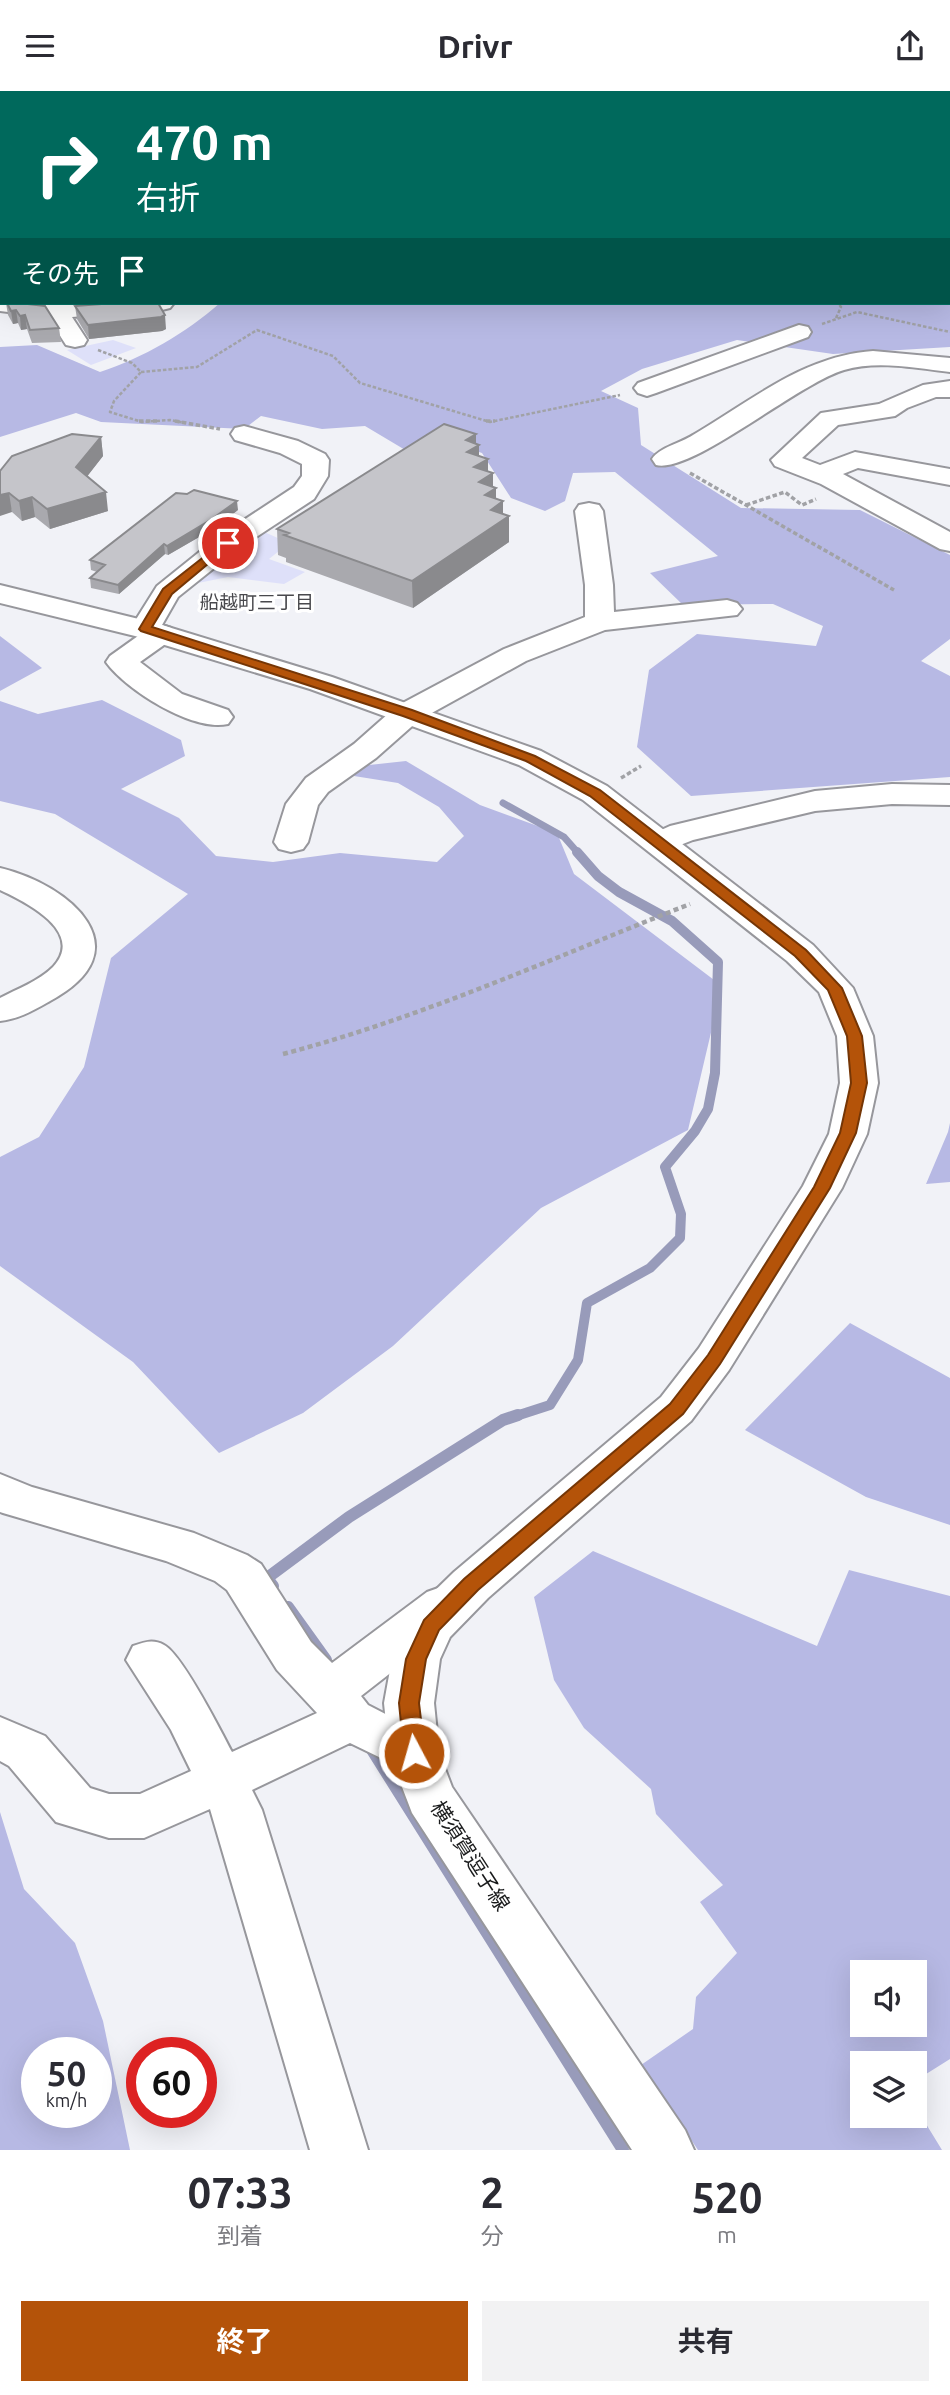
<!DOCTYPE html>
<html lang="ja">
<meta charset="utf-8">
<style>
:root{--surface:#fff;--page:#f2f2f3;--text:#2b2b33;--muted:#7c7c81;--accent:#b45309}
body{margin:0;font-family:Ubuntu,"Noto Sans JP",sans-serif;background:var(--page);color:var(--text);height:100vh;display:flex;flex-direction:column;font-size:26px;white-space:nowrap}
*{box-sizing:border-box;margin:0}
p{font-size:23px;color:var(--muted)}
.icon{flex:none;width:38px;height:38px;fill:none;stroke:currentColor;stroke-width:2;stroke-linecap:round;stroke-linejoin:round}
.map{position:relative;height:2059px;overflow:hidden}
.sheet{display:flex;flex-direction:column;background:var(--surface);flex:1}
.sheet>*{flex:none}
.top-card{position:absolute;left:0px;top:0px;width:950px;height:214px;box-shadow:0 7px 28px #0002;background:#00695c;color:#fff;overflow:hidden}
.fabs{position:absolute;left:850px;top:1869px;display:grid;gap:14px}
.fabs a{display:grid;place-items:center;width:77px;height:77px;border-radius:0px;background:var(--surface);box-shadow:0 7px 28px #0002;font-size:35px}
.speed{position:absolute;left:21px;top:1946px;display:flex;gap:14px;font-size:35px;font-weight:700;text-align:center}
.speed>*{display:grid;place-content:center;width:91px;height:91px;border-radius:50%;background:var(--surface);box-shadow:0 7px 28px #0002;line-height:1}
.speed small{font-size:18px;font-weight:400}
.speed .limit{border:10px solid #d22;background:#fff;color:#111}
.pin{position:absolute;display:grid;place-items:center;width:60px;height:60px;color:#fff;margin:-30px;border:4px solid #fff;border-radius:50%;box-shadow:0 2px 7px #0007}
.me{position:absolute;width:77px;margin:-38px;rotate:354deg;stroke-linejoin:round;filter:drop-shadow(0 0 5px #0008)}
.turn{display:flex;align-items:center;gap:24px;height:147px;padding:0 21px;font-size:32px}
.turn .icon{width:91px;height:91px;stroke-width:2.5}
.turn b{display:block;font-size:49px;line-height:60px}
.then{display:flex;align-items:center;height:66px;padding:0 21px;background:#0003;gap:14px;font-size:26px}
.eta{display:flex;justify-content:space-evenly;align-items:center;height:119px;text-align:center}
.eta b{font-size:42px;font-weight:700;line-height:49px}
.cta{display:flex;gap:14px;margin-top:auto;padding:14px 21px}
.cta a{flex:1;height:80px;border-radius:0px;background:var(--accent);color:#fff;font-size:28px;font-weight:700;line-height:80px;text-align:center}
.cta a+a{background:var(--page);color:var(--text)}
header{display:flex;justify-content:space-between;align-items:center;height:91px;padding:0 21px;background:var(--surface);font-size:32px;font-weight:700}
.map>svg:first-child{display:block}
</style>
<header><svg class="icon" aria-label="menu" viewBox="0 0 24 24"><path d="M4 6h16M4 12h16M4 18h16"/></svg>Drivr<svg class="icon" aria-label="share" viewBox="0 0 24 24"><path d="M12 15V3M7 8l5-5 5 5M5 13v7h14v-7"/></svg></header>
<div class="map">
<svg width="950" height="2059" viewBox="0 0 950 2059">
<rect width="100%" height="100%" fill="#f1f2f7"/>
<!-- green -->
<path fill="#dee0f9" d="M113 249 136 257 91 274 67 259Z
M262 440 289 452 269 468 305 481 284 493 228 486 188 494Z"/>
<!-- forest -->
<path fill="#b7b9e4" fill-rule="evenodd" d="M0 0H444L2 2 0 39Z
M699 0H950V256L833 263 737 249 642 278 601 300 638 317 641 354 741 417 860 419 950 464V548L921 570 950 585V686L691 705 637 656 649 579 697 543 816 555 823 535 773 513 683 514 650 482 718 465 615 381 573 382 565 410 545 420 511 407 482 362 446 350 417 366 365 335 322 338 261 325 244 338 101 331 76 322 0 346V256L37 254 100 281C143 267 186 242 220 212H948V2H686Z
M0 545 42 577 0 600Z
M102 609 181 649 185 665 121 698 179 727 216 765 273 771 340 762 437 771 464 745 439 716 398 692 354 685 360 675 406 670 480 714 557 742 574 783 722 895 688 1039 541 1117 393 1255 303 1322 219 1362 133 1271 0 1175V1066L39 1046 84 976 111 867 188 803 55 723 0 710V610L38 623Z
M950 1032V1091L926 1093 948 1041Z
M850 1232 950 1287V1434L866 1406 745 1339Z
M593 1460 817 1555 849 1479 950 1505V1968L915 1990V1972H863V2025H915V2015L942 2059H698L641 1974 693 1938 696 1906 737 1862 700 1811 723 1794 656 1723 651 1698 584 1637 554 1589 534 1506ZM863 1881H915V1934H863Z
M0 1721 24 1798 75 1852 103 1930 130 2059H0ZM37 1962H96V2021H37Z"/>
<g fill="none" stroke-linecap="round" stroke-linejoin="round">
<!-- stream-far2 -->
<path stroke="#989bba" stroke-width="7" d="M503 712 564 746 579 763"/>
<!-- stream-far1 -->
<path stroke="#989bba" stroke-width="10" d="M513 1326 550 1314 578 1269 587 1212 650 1177 680 1147 681 1123 665 1076 695 1040 708 1018 715 982 718 871 672 830 619 801 598 785 577 761"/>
<!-- stream -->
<path stroke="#989bba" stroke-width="12" d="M273 1495 267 1487 349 1426 503 1329 518 1324
M288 1516 326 1569
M369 1654 623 2059"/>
<!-- minor-tunnel -->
<path stroke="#d1d2d6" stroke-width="23" stroke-dasharray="23 11" stroke-linecap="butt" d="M634 0 639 2"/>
<defs>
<path id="minor" d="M0 90H2V102H0Z
M0 206 2 212H174L170 217 162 219 72 226 87 249 84 254 75 256 66 254 48 226 0 220Z
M799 234 808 236 811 241 808 246 656 302 647 305 638 302 634 297 638 292Z
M873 260 950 267V281C916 277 877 269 844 279 797 293 692 383 656 374L652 368C660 356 681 352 693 344 751 310 803 265 873 260Z
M950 290V306H936L907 317 895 325 838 334 802 367 820 374 855 361 950 378V394L858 377 843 383 950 441V460L940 458 821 393 775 375 771 369 821 322 879 313 923 294Z
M244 335 298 350 325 363 329 369 328 385 314 408 238 458 178 506 162 534 171 537 176 543 171 549 140 571 182 603 228 619 233 626 228 633C193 641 126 599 106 571L110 565 138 545 130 538 157 495 218 446 294 396 302 385V373L280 362 235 349 231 343 235 337Z
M589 412 599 414 603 420 613 494 614 521 727 509 737 512 742 518 737 524 605 539 526 570 419 629 376 667 328 701 318 714 308 751 303 758 291 761 279 758 274 751 286 713 306 687 354 653 397 615 504 558 585 526V494L575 420 579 414Z
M892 693 950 694V714L892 713 815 720 693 749 660 762 648 759 643 752 648 745 670 735 815 700Z
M0 777C71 794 145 859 50 910 34 919 19 928 0 930V907C17 898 39 890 53 876 86 841 26 811 0 799Z
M0 1383 32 1396 194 1442 247 1464 261 1473 311 1551 332 1572 427 1501 444 1495 461 1501 468 1514 461 1527 361 1605 368 1614 432 1647 439 1662 432 1677 414 1683 350 1652 252 1699 262 1719 368 2059H310L210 1718 144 1747H109L56 1731 9 1675 0 1670V1626L45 1645 90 1697 109 1703H140L191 1680 171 1639 126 1569 133 1555C145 1551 153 1548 164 1554 182 1563 221 1640 232 1661L317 1622 277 1579 227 1499 215 1490 166 1470 3 1422 0 1421Z"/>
<path id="major" d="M0 494 155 532 332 586 541 660 607 695 813 854 853 897 873 945 878 992 867 1043 842 1097 729 1279 691 1330 488 1507 450 1546 440 1568 434 1612 439 1662 452 1696 685 2039 694 2059H632L412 1722 389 1662 384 1612 392 1568 414 1520 454 1481 661 1306 699 1257 803 1095 829 1043 840 992 837 945 819 901 787 870 583 709 519 674 310 598 135 545 0 512Z"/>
<path id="highway" d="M511 0H544L510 2Z
M589 0H623L588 2Z
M0 41H2V53H0Z"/>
</defs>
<!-- minor casing -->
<use href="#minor" stroke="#97979c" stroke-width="4"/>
<!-- major casing -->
<use href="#major" stroke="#97979c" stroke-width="4"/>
<!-- highway casing -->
<use href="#highway" stroke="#97979c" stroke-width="4"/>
<!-- path-far2 -->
<path stroke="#a1a2a6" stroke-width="2.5" stroke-dasharray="3.5 2" stroke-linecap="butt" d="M836 227 841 216 838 212
M822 233 857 221 950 241
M98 259 132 272 141 281 114 310 110 321 142 331 170 329 185 332
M141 281 197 276 257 239 333 265 360 292 490 331 620 304"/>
<!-- path-far1 -->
<path stroke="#a1a2a6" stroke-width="3.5" stroke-dasharray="4.5 2.5" stroke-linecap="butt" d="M139 330H157
M175 330 220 338
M486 330H495
M690 382 894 499
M746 414 785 401 802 414 816 408
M621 687 641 675"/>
<!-- path -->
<path stroke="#a1a2a6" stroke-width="4.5" stroke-dasharray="5 3.5" stroke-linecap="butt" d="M283 963C424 926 555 866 690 813"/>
<!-- minor -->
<use href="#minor" fill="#fff" fill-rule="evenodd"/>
<!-- major -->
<use href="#major" fill="#fff" fill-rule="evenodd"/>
<!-- highway -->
<use href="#highway" fill="#fff" fill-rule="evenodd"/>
</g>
<!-- wall -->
<path fill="#a9a9ae" d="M0 135H2V163L0 162Z
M0 167 2 168V206L0 204Z
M6 212H19L59 237 61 251 32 252 27 238 21 239 18 232 13 233 8 224Z
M75 215 166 238 162 240 89 248 77 228Z
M101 346 103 365 87 385 108 420 50 438 35 426 22 430 12 421 0 380Z
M476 353 479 354V365L488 368V380L496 408 503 410V423L509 451 413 517 286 471V467L278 464 277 438Z
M238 419 213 438 168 464 165 463 119 503 91 497 90 487 97 481 91 479 90 469Z"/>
<!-- shaded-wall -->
<path fill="#8a8a8d" d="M16 219 18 232 13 233 11 220Z
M25 224 27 238 21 239 20 225Z
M165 224 166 238 162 240 89 248 88 234Z
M476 343V356L479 354V373L488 368V386L493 382V399L496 397V415L503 410V429L509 425V451L413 517 412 490 467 387 466 349Z
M101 346 103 365 79 396 76 376Z
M106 401 108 420 50 438 47 418Z
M9 402 12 421 0 425V404Z
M32 406 35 426 22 430 19 410Z
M237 410 238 419 213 438 168 464 167 455Z
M164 453 165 463 119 503 118 494Z"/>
<!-- building -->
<path fill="#c5c5ca" stroke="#8a8a8d" stroke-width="2" d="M0 135H2V152L0 151Z
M0 167 2 168V196L0 193Z
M7 212H19L45 215 59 237 30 239 25 224 20 225 16 219 11 220Z
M115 212H158L165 224 161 226 88 234 75 215Z
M444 333 476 343 466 349 479 354 467 361 488 368 474 376 493 382 479 391 496 397 485 404 503 410 491 419 509 425 412 490 284 444 289 442 277 438Z
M72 343 101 346 76 376 106 401 47 418 32 406 19 410 9 402 0 404V380L12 365Z
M194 399 237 410 212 428 167 455 164 453 118 494 90 487 105 474 90 469 176 402 187 403Z"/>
<!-- route -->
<path fill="#b45309" stroke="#753606" stroke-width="2" d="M224 450 233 452 172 503 152 536 412 619 535 665 600 699 806 859 842 897 862 945 867 992 856 1042 830 1097 720 1273 683 1323 478 1499 439 1539 426 1568 419 1612 425 1662 422 1669 414 1671 407 1669 404 1662 399 1612 406 1568 424 1529 464 1488 670 1313 708 1264 814 1096 840 1042 851 992 847 945 828 899 795 865 590 705 526 670 403 625 141 540 139 538 163 498Z"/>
<g text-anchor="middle" stroke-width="6" stroke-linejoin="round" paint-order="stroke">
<!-- far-neighbourhood labels -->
<g font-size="19" fill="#49494d" stroke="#fff">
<text x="257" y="518">船越町三丁目</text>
</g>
<!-- street labels -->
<g font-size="21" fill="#191a1b" stroke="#fff">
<text transform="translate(470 1765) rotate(57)" y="7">横須賀逗子線</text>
</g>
</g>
</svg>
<div class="fabs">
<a><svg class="icon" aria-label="sound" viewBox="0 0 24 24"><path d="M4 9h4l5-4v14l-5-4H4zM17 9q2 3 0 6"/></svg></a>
<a><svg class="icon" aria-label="layers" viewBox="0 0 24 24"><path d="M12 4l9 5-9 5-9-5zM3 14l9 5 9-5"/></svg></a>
</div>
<div class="speed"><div>50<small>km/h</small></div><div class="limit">60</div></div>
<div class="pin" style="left:228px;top:452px;background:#d93025"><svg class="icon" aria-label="arrive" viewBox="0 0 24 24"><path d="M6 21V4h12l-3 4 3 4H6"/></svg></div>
<svg class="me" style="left:414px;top:1662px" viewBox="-20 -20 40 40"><circle r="17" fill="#b45309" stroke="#fff" stroke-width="3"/><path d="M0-11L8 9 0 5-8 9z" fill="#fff"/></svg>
<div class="top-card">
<div class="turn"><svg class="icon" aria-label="right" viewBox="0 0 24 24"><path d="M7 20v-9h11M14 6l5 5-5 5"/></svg><div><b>470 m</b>右折</div></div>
<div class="then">その先<svg class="icon" aria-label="arrive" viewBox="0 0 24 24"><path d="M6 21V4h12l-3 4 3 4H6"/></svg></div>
</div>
</div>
<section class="sheet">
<div class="eta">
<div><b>07:33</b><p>到着</p></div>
<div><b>2</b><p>分</p></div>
<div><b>520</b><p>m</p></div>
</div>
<div class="cta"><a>終了</a><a>共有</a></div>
</section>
